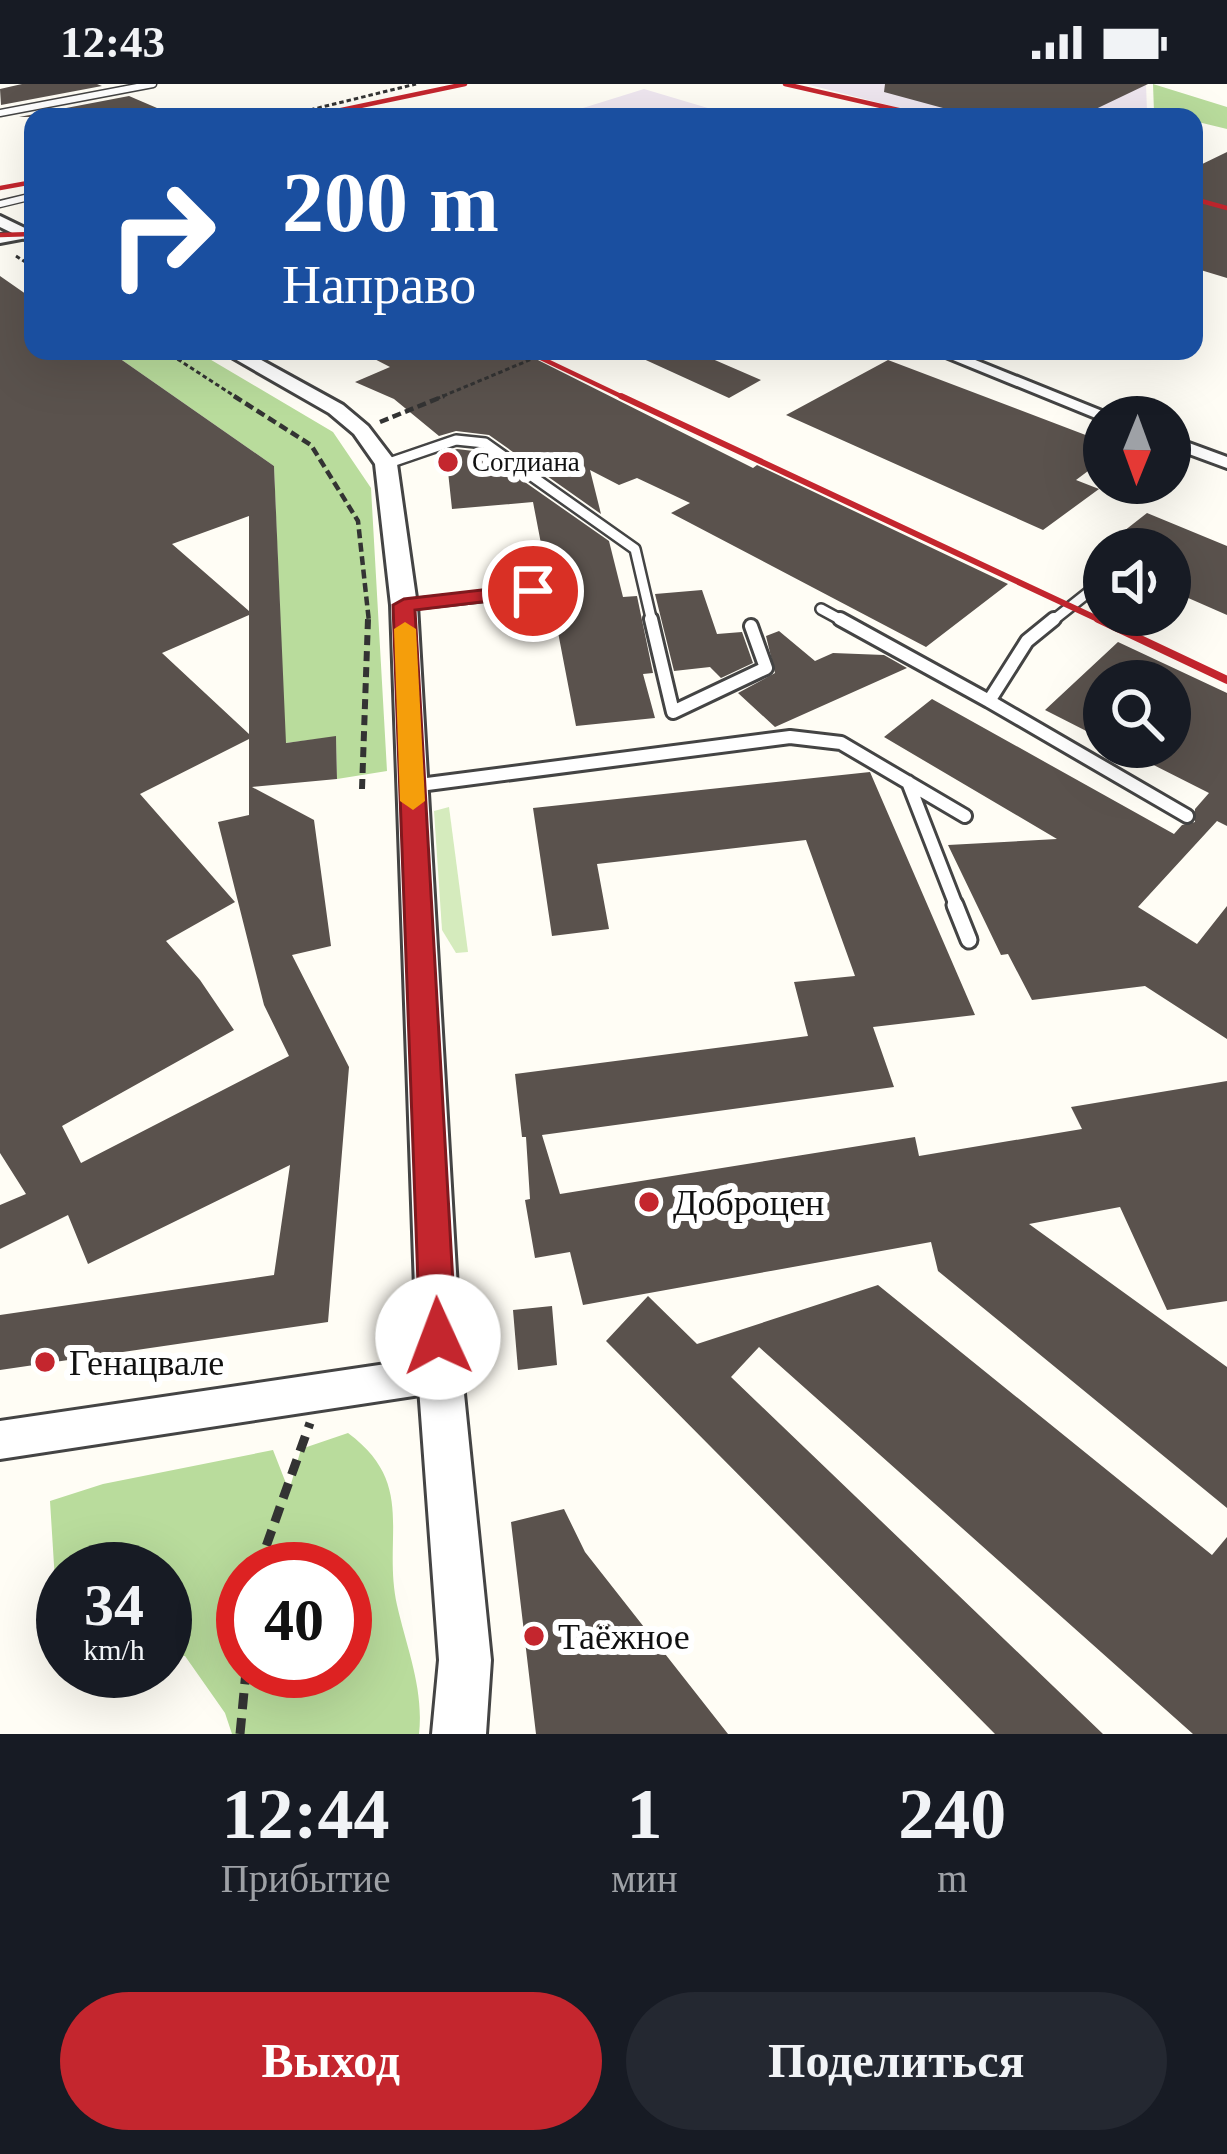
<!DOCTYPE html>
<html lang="ru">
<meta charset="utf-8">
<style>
:root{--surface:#171b24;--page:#242831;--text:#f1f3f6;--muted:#9ea1a6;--accent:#c4262e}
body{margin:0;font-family:"Times New Roman",serif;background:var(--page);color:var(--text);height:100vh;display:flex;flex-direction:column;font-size:45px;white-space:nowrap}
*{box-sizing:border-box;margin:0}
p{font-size:39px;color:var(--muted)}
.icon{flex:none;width:66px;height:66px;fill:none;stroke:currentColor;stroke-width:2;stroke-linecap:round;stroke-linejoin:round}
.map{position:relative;height:1650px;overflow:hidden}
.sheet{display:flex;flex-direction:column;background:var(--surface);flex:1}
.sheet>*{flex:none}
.banner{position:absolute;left:24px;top:24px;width:1179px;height:252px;border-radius:24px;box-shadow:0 12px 48px #0002;background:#1a4fa0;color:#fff;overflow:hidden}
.needle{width:78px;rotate:181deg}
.controls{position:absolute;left:1083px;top:312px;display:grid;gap:24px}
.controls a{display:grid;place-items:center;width:108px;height:108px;border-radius:50%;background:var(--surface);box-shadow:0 12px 48px #0002;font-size:60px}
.speed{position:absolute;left:36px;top:1458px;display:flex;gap:24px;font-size:60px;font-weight:700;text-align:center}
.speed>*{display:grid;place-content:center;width:156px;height:156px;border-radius:50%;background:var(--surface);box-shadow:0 12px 48px #0002;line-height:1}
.speed small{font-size:30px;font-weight:400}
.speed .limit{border:18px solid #d22;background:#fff;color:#111}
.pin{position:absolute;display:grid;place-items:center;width:102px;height:102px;color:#fff;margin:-51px;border:6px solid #fff;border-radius:50%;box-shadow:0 3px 12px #0007}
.me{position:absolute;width:132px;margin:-66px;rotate:358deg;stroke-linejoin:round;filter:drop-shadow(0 0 9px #0008)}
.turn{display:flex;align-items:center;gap:42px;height:252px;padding:0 60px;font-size:54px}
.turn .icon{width:156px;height:156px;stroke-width:2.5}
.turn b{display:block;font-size:84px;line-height:102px}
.eta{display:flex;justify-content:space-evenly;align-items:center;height:204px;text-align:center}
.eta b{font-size:72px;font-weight:700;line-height:84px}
.action{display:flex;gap:24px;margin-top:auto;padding:24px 60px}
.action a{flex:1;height:138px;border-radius:72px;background:var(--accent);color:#fff;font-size:48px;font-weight:700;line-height:138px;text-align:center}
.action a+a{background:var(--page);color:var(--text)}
.status{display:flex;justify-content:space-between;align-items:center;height:84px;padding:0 60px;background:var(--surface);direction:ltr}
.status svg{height:33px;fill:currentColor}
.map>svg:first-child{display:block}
</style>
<div class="status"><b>12:43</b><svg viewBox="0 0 49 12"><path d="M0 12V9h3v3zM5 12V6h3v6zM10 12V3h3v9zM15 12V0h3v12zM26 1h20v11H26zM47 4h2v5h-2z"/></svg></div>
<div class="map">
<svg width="1227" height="1650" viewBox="0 0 1227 1650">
<rect width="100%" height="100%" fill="#fffdf5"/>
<!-- industrial -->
<path fill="#eee6ef" d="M806 0H1146L1147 27 1155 31 934 33Z
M644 5 738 33H554Z"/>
<!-- green -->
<path fill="#d5ebbd" d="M449 723 468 868 456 869 442 846 434 727Z"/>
<!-- forest -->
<path fill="#b9dc9c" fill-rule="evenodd" d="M1153 0 1227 23V45L1194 37V33L1154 28Z
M109 267H196L333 348 371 404 387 687 337 695 336 653 285 659 274 382Z
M348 1349C417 1400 382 1452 397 1521 407 1565 424 1605 419 1650H232L225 1629 185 1572 165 1573V1485H63V1527L55 1497 50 1417 103 1400 273 1366 289 1407 301 1365ZM345 1485V1587H243V1485Z"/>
<!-- building -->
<path fill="#5a524d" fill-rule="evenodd" d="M22 0H97L102 2 1 21 0 5Z
M885 0H1148L1079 33 965 30 884 8Z
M129 12 178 33H19Z
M1227 68V194L1194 184V84Z
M0 192 33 215V267H109L274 382 286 659 336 652 337 695 252 703 314 736 331 862 292 871 349 983 328 1238 0 1286V1231L274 1191 290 1081 88 1180 68 1131 0 1165V1121L26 1110 0 1069ZM249 432V527L172 460ZM249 531V650L162 569ZM249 655V731L218 738 264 921 289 972 81 1079 62 1042 234 946 200 896 166 857 235 818 140 710Z
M359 267H520L753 384 757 381 1008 500 926 563 671 429 690 419 637 394 619 401 590 386 601 430 489 351 456 347 439 352 394 315 355 298 390 283Z
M626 267H694L761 296 729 314Z
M888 276 1104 358V375L1076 396 1099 405 1043 446 786 331Z
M457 365 482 368 609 457 623 513 637 512 653 589 643 590 655 634 576 642 533 418 452 425 446 369Z
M1147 429 1227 462V531L1170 506V465H1101Z
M702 506 717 550 742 548 753 579 721 594 710 583 674 587 655 510Z
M779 547 815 577 833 569 884 571 907 584 775 643 738 609 775 589 766 552Z
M1118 558 1227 609V742L1217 737 1138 823 1197 860 1227 822V955L1145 902 1032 916 1008 870 1001 871 948 761 1057 755 884 653 932 615 1174 750 1182 741 1195 738V725L1209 709 1118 663H1170V597H1104V656L1045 626Z
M870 688 975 931 873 943 894 1003 542 1051 560 1110 915 1053 919 1072 1082 1045 1071 1023 1227 997V1217L1167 1226 1120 1123 1029 1140 1227 1283V1424L938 1187 931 1158 583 1221 570 1168 535 1174 525 1116 530 1115 526 1053H522L515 990 808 952 794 898 855 892 806 756 597 780 609 845 552 852 533 724Z
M878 1201 1212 1471 1227 1453V1650H1193L759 1263 731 1293 1103 1650H995L606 1257 648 1212 697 1260Z
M552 1222 557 1281 518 1286 513 1226Z
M564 1425 585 1468 728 1650H536L511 1438Z"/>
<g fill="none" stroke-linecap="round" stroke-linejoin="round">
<defs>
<path id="service-far3" d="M0 29 153 0
M0 120 33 112"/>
<path id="service-far2" d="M386 380 456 356 485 359 635 465 652 538
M404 521 533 507 538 538
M821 525 845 538
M1051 538 1099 500"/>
<path id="service-far1" d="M537 535 538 540
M651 535 673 628 766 584 751 542
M840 535 989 617
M1054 535 1027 557 989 617 1187 732
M908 698 957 824
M412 702 790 653 841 659 965 732"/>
<path id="service" d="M955 821 969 856"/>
<path id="minor" d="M27 146 32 153 0 159V151Z
M931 267H953L1117 333 1103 337Z
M1170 352 1227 373V384L1170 363Z
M440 1272 453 1277 458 1290 453 1303 440 1308 0 1375V1337Z"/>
<path id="tertiary" d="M0 132 33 148V159L0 143Z
M221 267H245L343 321 368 342 397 380 417 521 462 1290 491 1576 486 1650H432L439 1576 418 1290 391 521 375 380 354 350 329 329Z"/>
</defs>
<!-- service-far3 casing -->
<use href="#service-far3" stroke="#444" stroke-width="9"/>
<!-- service-far2 casing -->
<use href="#service-far2" stroke="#444" stroke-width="14"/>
<!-- service-far1 casing -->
<use href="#service-far1" stroke="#444" stroke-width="18"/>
<!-- service casing -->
<use href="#service" stroke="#444" stroke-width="21"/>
<!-- minor casing -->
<use href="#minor" stroke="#444" stroke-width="6"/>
<!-- tertiary casing -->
<use href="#tertiary" stroke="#444" stroke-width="6"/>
<!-- path-far3 -->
<path stroke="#333" stroke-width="3" stroke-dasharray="4.5 3" stroke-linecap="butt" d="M281 33 416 0
M16 172 33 183
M165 267 239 315
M436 315 551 267"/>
<!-- path-far2 -->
<path stroke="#333" stroke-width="4.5" stroke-dasharray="9 4.5" stroke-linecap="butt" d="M234 312 311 361 358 437 369 538
M1121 317 1163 333
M380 338 444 312"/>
<!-- path-far1 -->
<path stroke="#333" stroke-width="6" stroke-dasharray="10 6" stroke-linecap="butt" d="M362 705 368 535"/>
<!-- path -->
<path stroke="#333" stroke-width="9" stroke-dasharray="16 9" stroke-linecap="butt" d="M258 1485 310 1339
M240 1650 246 1587"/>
<!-- service-far3 -->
<use href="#service-far3" stroke="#fff" stroke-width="6"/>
<!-- service-far2 -->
<use href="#service-far2" stroke="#fff" stroke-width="9"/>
<!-- service-far1 -->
<use href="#service-far1" stroke="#fff" stroke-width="12"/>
<!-- service -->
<use href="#service" stroke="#fff" stroke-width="15"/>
<!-- minor -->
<use href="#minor" fill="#fff" fill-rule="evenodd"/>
<!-- tertiary -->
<use href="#tertiary" fill="#fff" fill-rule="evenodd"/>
<!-- rail-far2 -->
<path stroke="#c4262e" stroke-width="4.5" d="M785 0 929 33
M308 33 465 0
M0 104 33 98
M1194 115 1227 124
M0 151 33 150
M526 267 627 315"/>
<!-- rail-far1 -->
<path stroke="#c4262e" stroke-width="6" d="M621 312 1104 538"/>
<!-- rail -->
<path stroke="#c4262e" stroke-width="8" d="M1098 535 1227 596"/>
</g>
<!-- route -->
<path fill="#c4262e" stroke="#7f191e" stroke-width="3" d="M533 500 540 502V511L415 526 456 1253 451 1266 438 1271 426 1266 420 1253 393 521 404 515Z"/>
<!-- slow -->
<path fill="#f59e0b" d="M405 538 416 545 425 717 413 726 400 717 394 545Z"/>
<!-- markers -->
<g fill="#c4262e" stroke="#fff" stroke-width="4.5">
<circle cx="448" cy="378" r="12"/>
<circle cx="649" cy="1118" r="12"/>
<circle cx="45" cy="1278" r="12"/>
<circle cx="534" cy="1552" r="12"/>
</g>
<g text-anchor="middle" stroke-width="12" stroke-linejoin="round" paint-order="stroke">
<!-- far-poi labels -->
<g font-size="27" fill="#111" stroke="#fff" text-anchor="start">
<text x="472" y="387">Согдиана</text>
</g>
<!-- near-poi labels -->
<g font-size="36" fill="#111" stroke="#fff" text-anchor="start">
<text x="673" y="1131">Доброцен</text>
<text x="69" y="1291">Генацвале</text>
<text x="558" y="1565">Таёжное</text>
</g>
</g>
</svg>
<div class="controls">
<a><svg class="needle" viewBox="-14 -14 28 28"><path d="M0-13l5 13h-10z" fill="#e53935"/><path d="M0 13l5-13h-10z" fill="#9ea1a6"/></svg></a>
<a><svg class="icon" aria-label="sound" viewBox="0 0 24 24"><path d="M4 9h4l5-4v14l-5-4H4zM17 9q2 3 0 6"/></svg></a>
<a><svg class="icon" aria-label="search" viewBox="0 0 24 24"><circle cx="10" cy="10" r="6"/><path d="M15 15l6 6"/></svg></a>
</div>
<div class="speed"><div>34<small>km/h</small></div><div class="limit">40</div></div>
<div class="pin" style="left:533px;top:507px;background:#d93025"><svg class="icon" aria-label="arrive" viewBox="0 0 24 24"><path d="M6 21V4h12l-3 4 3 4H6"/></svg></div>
<svg class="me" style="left:438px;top:1253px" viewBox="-20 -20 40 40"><circle r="19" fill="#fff"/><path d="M0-13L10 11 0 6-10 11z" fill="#c4262e"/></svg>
<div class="banner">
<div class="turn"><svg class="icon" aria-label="right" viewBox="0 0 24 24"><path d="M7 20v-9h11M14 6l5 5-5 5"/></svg><div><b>200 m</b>Направо</div></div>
</div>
</div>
<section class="sheet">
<div class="eta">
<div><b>12:44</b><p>Прибытие</p></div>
<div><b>1</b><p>мин</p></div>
<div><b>240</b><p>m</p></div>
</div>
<div class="action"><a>Выход</a><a>Поделиться</a></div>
</section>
